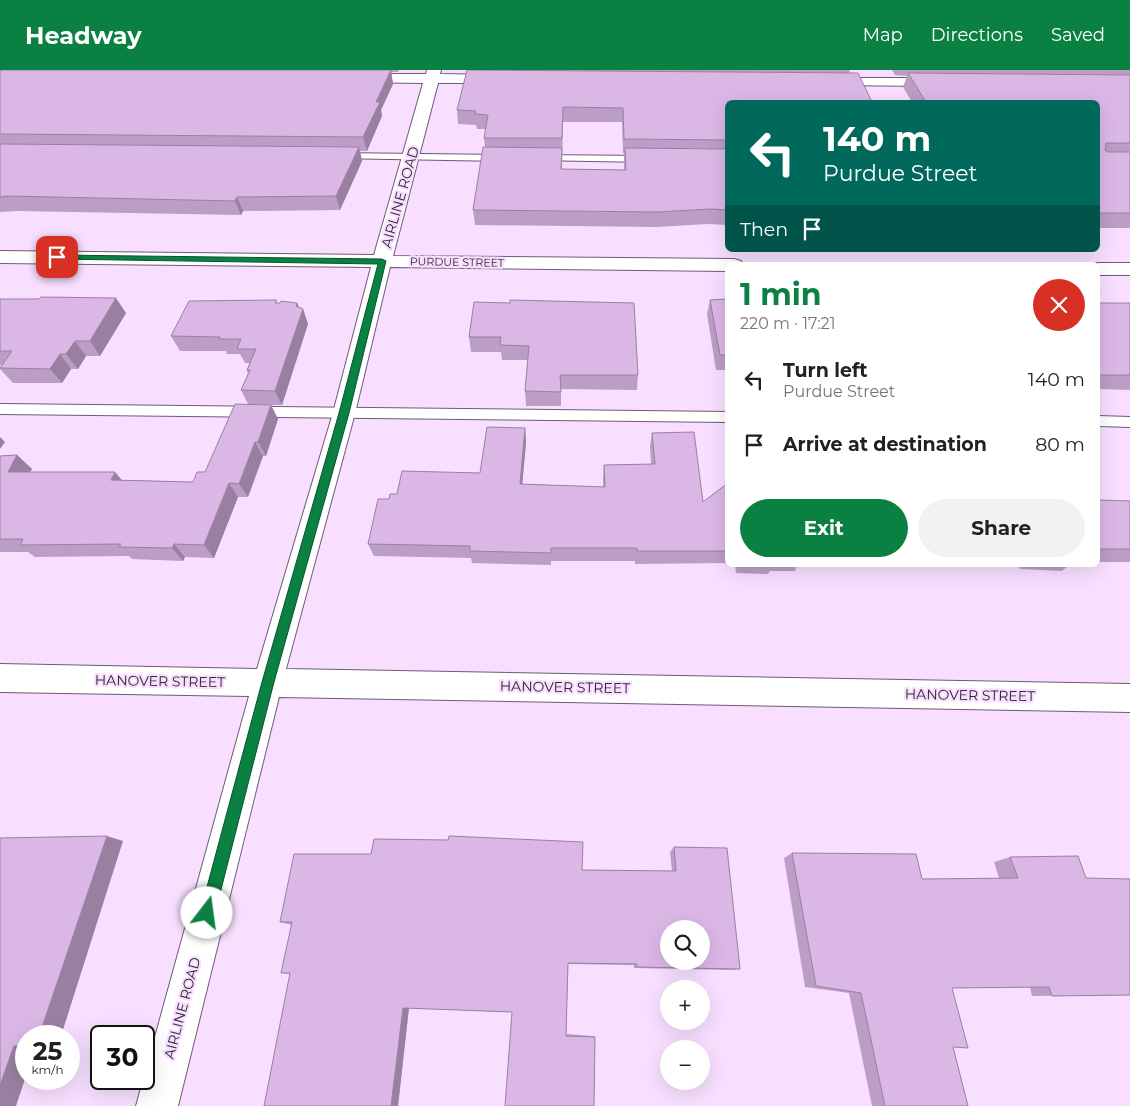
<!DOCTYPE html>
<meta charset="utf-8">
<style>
:root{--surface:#fff;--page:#f2f2f2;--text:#202124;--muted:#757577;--accent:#0b8043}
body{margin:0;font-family:Montserrat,sans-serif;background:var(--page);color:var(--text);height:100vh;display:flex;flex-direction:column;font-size:19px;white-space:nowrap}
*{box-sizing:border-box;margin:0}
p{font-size:16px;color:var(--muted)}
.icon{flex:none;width:28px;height:28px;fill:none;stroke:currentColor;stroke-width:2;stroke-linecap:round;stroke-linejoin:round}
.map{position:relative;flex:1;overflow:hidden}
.side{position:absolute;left:725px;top:192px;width:375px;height:305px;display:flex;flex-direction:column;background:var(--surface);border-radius:8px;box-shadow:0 5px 20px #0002}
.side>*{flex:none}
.top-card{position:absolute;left:725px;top:30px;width:375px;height:152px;border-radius:8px;box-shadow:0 5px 20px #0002;background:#00695c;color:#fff;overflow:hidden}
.fabs{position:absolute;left:660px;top:850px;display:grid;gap:10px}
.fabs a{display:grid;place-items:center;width:50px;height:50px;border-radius:50%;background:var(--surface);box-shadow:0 5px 20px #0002;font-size:25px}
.speed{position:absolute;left:15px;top:955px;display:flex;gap:10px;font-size:25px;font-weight:700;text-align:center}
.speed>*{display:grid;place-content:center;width:65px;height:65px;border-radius:50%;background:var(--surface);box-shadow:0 5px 20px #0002;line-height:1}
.speed small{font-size:12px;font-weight:400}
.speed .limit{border:2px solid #111;border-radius:8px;background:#fff;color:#111}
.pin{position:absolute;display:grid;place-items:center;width:42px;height:42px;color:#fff;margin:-21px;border-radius:10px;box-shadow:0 2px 8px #0006}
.me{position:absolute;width:55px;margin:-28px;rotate:15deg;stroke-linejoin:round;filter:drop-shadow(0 0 4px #0008)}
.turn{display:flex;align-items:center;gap:18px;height:105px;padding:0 15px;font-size:22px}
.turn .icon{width:65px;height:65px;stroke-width:2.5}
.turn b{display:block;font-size:35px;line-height:42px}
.then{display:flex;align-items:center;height:48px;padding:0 15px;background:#0003;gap:10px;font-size:19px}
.round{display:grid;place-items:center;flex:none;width:52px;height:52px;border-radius:26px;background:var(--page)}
.overview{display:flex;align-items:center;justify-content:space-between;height:85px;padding:0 15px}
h1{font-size:30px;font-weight:700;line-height:38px;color:var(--accent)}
.button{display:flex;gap:10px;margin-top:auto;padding:10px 15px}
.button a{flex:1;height:58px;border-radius:30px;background:var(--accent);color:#fff;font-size:20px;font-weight:700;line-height:58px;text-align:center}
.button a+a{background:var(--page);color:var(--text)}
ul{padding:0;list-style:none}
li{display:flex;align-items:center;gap:15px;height:65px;padding:0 15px}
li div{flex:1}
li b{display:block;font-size:19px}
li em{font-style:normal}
header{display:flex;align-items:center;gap:30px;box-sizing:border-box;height:70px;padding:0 25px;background:var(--accent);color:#fff}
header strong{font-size:24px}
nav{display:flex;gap:28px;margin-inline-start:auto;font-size:18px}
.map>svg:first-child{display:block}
</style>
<header>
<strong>Headway</strong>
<nav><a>Map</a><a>Directions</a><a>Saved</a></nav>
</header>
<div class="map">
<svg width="1130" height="1036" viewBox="0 0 1130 1036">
<rect width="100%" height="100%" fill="#f8dfff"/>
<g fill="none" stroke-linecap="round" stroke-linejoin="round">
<defs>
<path id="service" d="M338 83 504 85 509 88 504 91 334 88 333 86Z
M538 85 647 86 652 89 647 92 534 90 533 88 534 86Z
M0 334 728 342V352L0 344Z
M1098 346 1130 347V357L1098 356Z"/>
<path id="minor" d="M427 0H441L440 4 501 5 508 9 501 13H438L393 186 734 189 741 191 743 195H728V201L390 197 355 343 286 599 1130 614V642L279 627 178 1036H136L249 626 0 622V594L257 599 333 343 371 197 0 193V181L374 185 423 13 354 12 347 8 354 4H426Z
M824 8H941L946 9 948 12 946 15 941 16 819 15 817 12 819 9Z
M1098 193H1130V205H1098V195H1091Z"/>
</defs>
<!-- service casing -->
<use href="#service" stroke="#6f5a75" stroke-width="2"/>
<!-- minor casing -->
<use href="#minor" stroke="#6f5a75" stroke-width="2"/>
<!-- service -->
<use href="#service" fill="#fff" fill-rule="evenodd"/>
<!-- minor -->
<use href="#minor" fill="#fff" fill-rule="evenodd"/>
</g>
<!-- wall -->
<path fill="#bc9dc6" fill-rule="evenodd" d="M0 0H399L398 2H391L393 14 381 40 382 46 367 81H360L362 91 340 140 243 141 241 145 17 141 0 142Z
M471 0H850L849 3 728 32V155L708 154 656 157 475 155 473 140 485 77 484 68 486 59H477L476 55 458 54 457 40ZM563 52H622L623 83H624V100L562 99Z
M892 0H1130V158H1098V32H912L903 17 907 6 895 5Z
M0 229 126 243 100 286H86L78 299H71L62 313H13L0 299 2 295H0Z
M728 229V300H716L707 244 710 230Z
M278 233H297L299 237 303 239 308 254 282 335H271L278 349 266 386H263L248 427H238L214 488 185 487 183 491 132 489 129 486 35 487 28 482H0V386L17 385 32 399 30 402 122 410 193 412 205 402 248 334 241 320 248 304 247 300 250 293H245L240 284H227L226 281H180L171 266Z
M510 233 638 305 637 320 561 319V336H526L525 321 528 290H502L501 282H471L469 267Z
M1098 233H1130V320L1098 319Z
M525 358 526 372 522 415 603 417V408L604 395 651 394 650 377 652 363 703 432 728 413V493L635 494V491H551V495L472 493 471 488 374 486 368 474 389 429 397 424 480 403Z
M1098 430 1130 431V492H1098Z
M735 495H955V496H797L795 501H770L768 504 736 503Z
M1018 495H1069L1062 501 1020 499Z
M674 777 740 899 733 900 634 898V895L568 894 566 964 593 966 595 967 594 1036 512 942 409 938 398 1036H264L290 904 281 903 292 855 280 852 582 800 672 801 670 782Z
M792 783 922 809 999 808 994 792 1010 787 1130 925 1032 926 1030 917 952 918 953 977 968 1036H872L849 923 805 917 784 788Z"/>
<!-- shaded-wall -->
<path fill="#9980a1" d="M391 0 393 14 381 40 382 46 367 81 363 67 376 32Z
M359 77 362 91 340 140 336 126Z
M237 127 243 141 241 145 235 131Z
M116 228 126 243 100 286 90 271Z
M297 233 301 243 303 239 308 254 282 335 275 321Z
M75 271 86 286 78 299 66 284Z
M60 284 71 299 62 313 50 299Z
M271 335 278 349 266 386 258 372Z
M525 358 526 372 521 428 520 414Z
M0 367 5 372 0 379Z
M255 372 263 386 248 427 239 414Z
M17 385 32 399 22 416 8 402Z
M115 402 126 415 111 410Z
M229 413 238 427 214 488 204 475Z
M174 474 185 487 183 491 172 478Z
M107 766 123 771 61 966H39Z
M409 937 398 1036H391L403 938Z
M26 975V1006L16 1036H0V1015L14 976Z"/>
<!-- building -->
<path fill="#dbb7e6" stroke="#9980a1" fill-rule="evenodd" d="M0 0H391L376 32H380L363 67 0 64Z
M467 0 858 3 872 32H728V70L624 69 623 38 563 37 562 68H484L488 45 475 44 476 41 457 40Z
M908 3 1130 5V73H1106L1105 80 1107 82H1130V143H1098V32H926Z
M0 74 359 77 336 126 237 127 235 131 7 126 0 127Z
M483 77 562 78 561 99 626 100 625 78 728 79V140L711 139 657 142 473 140Z
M41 227 116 228 90 271H75L66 284H60L50 299 0 298 12 281H0V229H39Z
M728 229V285H720L710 230Z
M277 230 275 233H280L281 231 297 233 296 236 303 239 275 321 241 320 250 300H247L256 279H237L241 269H219L220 267 171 266 189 231Z
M510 230 634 233 638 305H560L561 322 525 321 529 276 500 275 501 267H469L474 232 510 233Z
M1098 233H1130V305H1099L1098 302Z
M235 334 271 335 258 372H255L239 414 229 413 204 475 174 474 172 478 119 477 121 474 20 475 23 469H0V386L17 385 8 402H115L111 410 193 412 197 402H205Z
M487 357 525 358 520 414 605 417 604 395 655 394 652 363 694 362 703 432 728 413V481H637V478H551V483L470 481V476L368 474 378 429H389L390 424H397L402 401 480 403Z
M1098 430 1130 431V479H1098Z
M107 766 39 966H26V975L14 976 0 1015V768Z
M449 766 583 772 582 800 676 801 674 777 727 778 740 899 637 897V894L568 893 566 966 595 967 594 1036H505L512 942 403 938 391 1036H264L290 903H281L292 852H280L294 784H371L374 769 448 770ZM669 859H701V891H669Z
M792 783 916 784 922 809 1018 808 1010 787 1078 786 1086 808 1130 809V925L1052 926 1049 917 952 918 968 978 953 977 968 1036H885L861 923 816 916Z"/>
<!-- route -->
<path fill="#0b8043" stroke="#07532c" d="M57 185 382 189 386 191 349 343 274 612 215 843 213 849 207 851 202 849 200 843 262 612 339 343 378 194 55 189V186Z"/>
<g text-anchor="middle" stroke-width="4.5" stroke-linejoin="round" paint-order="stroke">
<!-- far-street labels -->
<g font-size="11" fill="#312834" stroke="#f8dfff">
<text transform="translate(457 192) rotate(1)" y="4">PURDUE STREET</text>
</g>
<!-- street labels -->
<g font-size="14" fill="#312834" stroke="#f8dfff">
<text transform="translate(400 127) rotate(-74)" y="5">AIRLINE ROAD</text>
<text transform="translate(160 611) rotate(1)" y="5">HANOVER STREET</text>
<text transform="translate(565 617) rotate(1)" y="5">HANOVER STREET</text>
<text transform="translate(970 625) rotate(1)" y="5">HANOVER STREET</text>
<text transform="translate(182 938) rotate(-75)" y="5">AIRLINE ROAD</text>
</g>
</g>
</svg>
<div class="fabs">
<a><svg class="icon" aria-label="search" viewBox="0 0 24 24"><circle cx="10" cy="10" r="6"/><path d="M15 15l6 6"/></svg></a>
<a>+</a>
<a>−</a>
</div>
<div class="speed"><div>25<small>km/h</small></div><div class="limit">30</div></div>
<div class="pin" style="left:57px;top:187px;background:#d93025"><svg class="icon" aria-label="arrive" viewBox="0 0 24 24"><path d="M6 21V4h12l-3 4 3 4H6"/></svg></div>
<svg class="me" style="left:207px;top:843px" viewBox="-20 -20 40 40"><circle r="19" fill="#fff"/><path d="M0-13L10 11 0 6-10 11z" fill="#0b8043"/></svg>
<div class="top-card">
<div class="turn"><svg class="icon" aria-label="left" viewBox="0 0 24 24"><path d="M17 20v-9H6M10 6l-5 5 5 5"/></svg><div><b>140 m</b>Purdue Street</div></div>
<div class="then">Then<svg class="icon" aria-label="arrive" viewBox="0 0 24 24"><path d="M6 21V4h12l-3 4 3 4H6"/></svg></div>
</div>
<section class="side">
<div class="overview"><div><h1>1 min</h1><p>220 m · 17:21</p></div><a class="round" style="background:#d93025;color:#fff"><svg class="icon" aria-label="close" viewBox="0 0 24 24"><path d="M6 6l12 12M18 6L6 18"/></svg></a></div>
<ul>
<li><svg class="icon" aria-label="left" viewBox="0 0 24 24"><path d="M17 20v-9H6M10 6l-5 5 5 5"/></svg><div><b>Turn left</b><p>Purdue Street</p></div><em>140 m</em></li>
<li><svg class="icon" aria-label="arrive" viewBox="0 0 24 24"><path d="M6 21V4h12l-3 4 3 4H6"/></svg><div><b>Arrive at destination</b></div><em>80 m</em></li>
</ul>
<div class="button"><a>Exit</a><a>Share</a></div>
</section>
</div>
